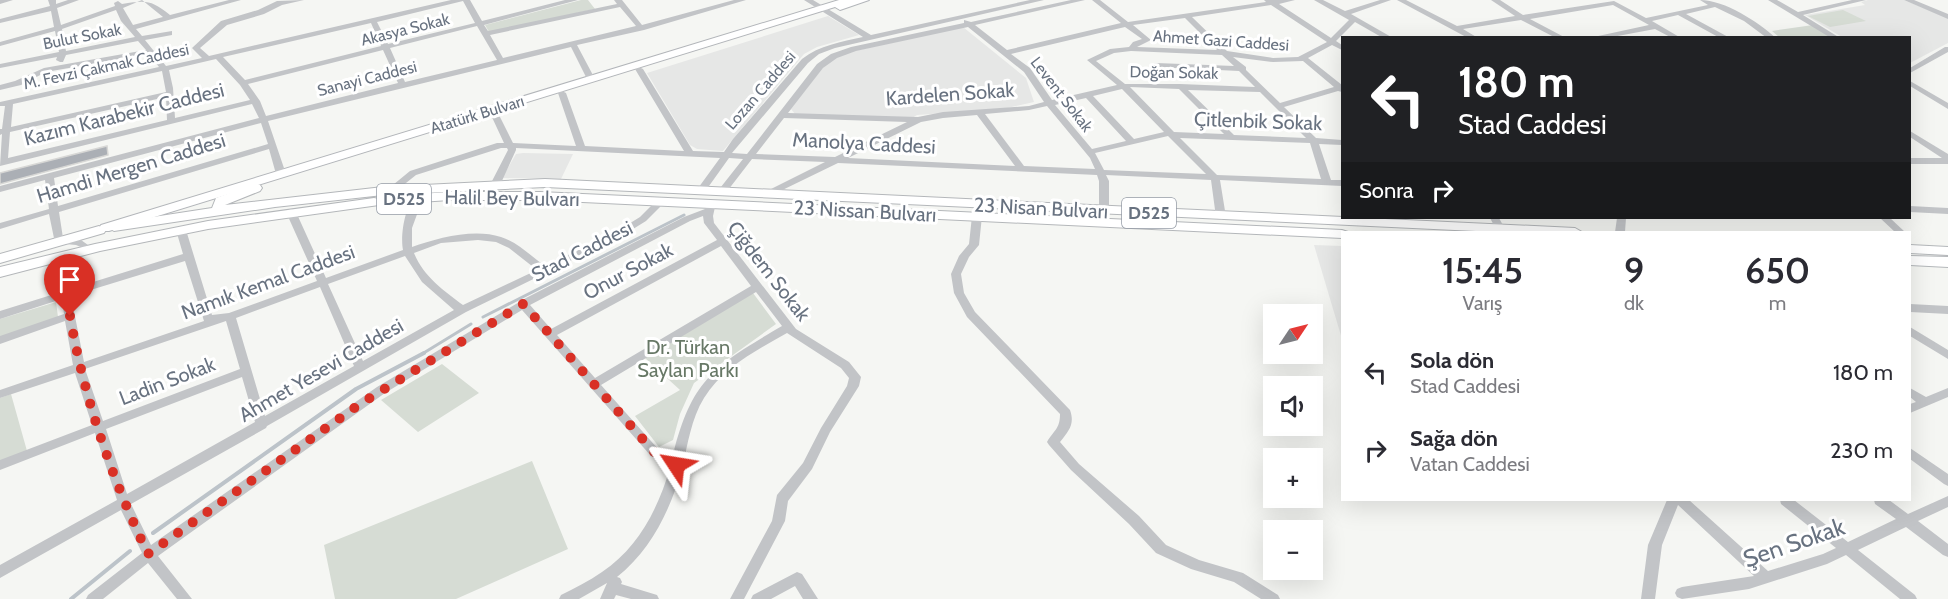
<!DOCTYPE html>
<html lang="tr">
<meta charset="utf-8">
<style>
:root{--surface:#fff;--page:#f2f2f3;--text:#2b2b33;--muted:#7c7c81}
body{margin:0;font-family:Cabin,sans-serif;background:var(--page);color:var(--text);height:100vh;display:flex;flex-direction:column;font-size:22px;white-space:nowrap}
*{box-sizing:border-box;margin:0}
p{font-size:20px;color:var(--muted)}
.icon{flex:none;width:33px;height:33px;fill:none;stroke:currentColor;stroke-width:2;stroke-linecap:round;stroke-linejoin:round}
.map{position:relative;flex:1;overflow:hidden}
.details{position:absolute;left:1341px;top:231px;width:570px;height:270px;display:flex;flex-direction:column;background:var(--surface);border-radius:0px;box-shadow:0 6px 24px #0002}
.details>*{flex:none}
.hud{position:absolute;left:1341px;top:36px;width:570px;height:183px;border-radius:0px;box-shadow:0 6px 24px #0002;background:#202124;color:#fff;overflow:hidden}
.needle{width:39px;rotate:55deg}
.fabs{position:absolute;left:1263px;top:304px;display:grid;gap:12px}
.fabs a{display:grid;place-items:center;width:60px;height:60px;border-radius:0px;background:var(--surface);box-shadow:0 6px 24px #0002;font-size:30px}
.pin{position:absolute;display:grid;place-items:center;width:51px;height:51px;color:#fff;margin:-62px -26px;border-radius:50% 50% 50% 0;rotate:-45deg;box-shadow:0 0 6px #0007}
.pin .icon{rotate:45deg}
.me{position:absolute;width:66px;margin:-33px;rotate:303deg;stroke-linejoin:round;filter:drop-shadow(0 0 4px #0008)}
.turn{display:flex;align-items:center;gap:21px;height:126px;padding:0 18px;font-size:27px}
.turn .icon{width:78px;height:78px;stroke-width:2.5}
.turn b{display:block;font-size:42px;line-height:51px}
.then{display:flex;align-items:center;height:57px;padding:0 18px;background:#0003;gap:12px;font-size:22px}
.eta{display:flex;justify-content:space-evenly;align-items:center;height:102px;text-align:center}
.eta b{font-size:36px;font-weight:600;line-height:42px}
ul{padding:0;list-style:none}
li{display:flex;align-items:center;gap:18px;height:78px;padding:0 18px}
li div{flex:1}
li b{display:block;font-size:22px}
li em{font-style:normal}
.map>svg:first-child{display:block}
</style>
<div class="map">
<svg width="1948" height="599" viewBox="0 0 1948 599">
<rect width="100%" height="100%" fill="#f5f6f3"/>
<!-- built -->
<path fill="#e6e7e6" d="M1868 0H1904L1948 18V43L1910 63V38L1842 37 1805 15 1865 5 1861 2Z
M828 16 859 35 817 47 804 54 723 151 697 149 690 145 647 73Z
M963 27 1026 78 1034 102 1003 109 917 115 912 118 795 114 791 109 822 69 834 58 850 52Z
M523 153 573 154 561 179 502 178 516 154Z
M1314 245 1342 246V339Z"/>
<!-- green -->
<path fill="#d6dcd4" d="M581 0H588L595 9 489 32 485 25Z
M1843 10 1866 21 1830 27 1808 16Z
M1813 25 1832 37H1779L1772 31Z
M753 293 776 324 694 383 680 414 673 440 659 447 635 416 680 390 645 358Z
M56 302 58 317 0 337V319Z
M442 364 479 393 418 432 381 400Z
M11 394 27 451 0 461V398Z
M532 461 568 549 456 599H335L324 545Z"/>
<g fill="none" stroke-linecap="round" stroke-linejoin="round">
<!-- stream-far1 -->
<path stroke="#bcc3c9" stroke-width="3" d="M483 317 684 215
M422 354 471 324"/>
<!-- stream -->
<path stroke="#bcc3c9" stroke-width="4" d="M153 533 356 389 424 353
M71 599 130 551"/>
</g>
<!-- building -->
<path fill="#abafb5" stroke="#d7d7d5" stroke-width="1.5" d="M107 146 108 155 0 184V173Z"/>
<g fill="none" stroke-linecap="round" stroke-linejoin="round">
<defs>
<path id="major" d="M839 0H869L840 10 835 7 109 231H101L99 228 101 225Z"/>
<path id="highway" d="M545 179 1575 228 1582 232H1497L545 187 383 195 275 207 114 231 107 227 114 223 212 208 216 198 255 184 260 185 262 188 260 191 225 205 383 187Z
M450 192H540L1342 230 1348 232H1342V238L540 200H450L404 203 397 199 404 195Z
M374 198 379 199 381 202 379 205 208 229 100 251 0 277V267L95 244 208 221Z
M99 226 106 230 104 233 0 263V254Z
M1910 245 1948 247V255L1910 253Z
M1910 256 1948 257V267L1910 265Z"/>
</defs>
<!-- major casing -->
<use href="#major" stroke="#b3b6ba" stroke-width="2"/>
<!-- highway casing -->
<use href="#highway" stroke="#b4b7ba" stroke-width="2"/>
<!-- minor -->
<path fill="#c2c4c7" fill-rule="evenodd" d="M0 0H13L0 4Z
M48 0H56V4L68 0H79L57 8 61 25 115 6 114 3 118 1 122 4C147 0 151 0 170 15L229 0H241L136 29 142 36 172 31V35L145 40 166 66 202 58 192 48 221 21 258 10 277 1 304 0 282 5 264 14 227 25 200 48 209 56 451 0H470L482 21 565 0H578L484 25 488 31 617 4 614 0H622L642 25 734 0H746L644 30 577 45 595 79 594 81H588L571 47 268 121 286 174 284 176H278L276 174 269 149 59 212 63 238 81 240 88 245 83 248 76 245 55 243 49 214 0 229V223L49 209 45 180 0 192V186L259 118 252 104 0 166 2 134 0 135V129H2L5 106H0V102L159 67 149 54 46 72 21 85 0 90V85L15 81 44 68 146 50 138 41 66 55 63 62H60L56 60 57 57 0 68V64L59 52 55 31 0 46V42L54 27 51 11 0 23V19L50 6ZM142 0 163 17 133 25 123 8ZM463 1 475 23 388 44 377 22ZM620 7 636 26 503 58 490 35ZM116 10 121 21 135 37 66 51 62 29ZM371 23 381 46 245 80 223 57ZM477 26 497 60 405 82 390 48ZM383 50 398 83 266 116 260 101 248 84ZM216 59 240 85 250 100 175 118 173 88 169 70ZM162 71 166 92 11 127 13 104ZM166 97 167 120 8 158 10 132ZM261 123 268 144 58 206 54 178Z
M804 0H813L871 35 1030 0H1044L835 48 819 54 808 63 732 153 747 154 817 64 831 54 851 47 964 23V20L971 22 1071 0H1085L975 25 1007 50 1121 23 1092 0H1100L1128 22 1266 2 1264 0H1295L1279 4 1331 38 1349 20 1314 0H1323L1345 11 1380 0H1391L1351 14 1393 38H1383L1355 22 1336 41 1342 45V50L1332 45 1308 58 1342 85V92L1338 91 1284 107 1316 138 1342 140V145L1319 144 1331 180H1342V186L1220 180 1226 217 1221 220 1216 217 1211 180 1106 175 1109 181V211L1104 214 1099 211V181L1097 175 838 163 768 197 765 196 763 194 765 192 825 162 752 159 725 194 722 195 717 192 743 159 729 158 704 193 701 194 696 191 720 158 516 148V150L501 183 496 186 491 183 508 150 507 148H501L416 175 396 191H390L388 189 410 171 497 143H504L490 113 494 110 498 113 513 143 576 146 558 93 562 91 566 93 585 146 684 151 635 69 639 67 643 69 693 151 724 152 733 139 802 59C820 45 841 42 863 37ZM1271 5 1327 42 1298 57 1273 58 1227 51 1192 17ZM1185 18 1217 50 1137 47 1151 40 1133 25ZM968 27 1024 72 1044 102 1029 106 943 112 918 117 788 113 823 68 837 58 856 51ZM1125 27 1142 39 1133 42 1129 47 1110 49 1087 60 1117 85 1052 100 1030 68 1011 54ZM1131 51 1222 55 1234 66 1156 63 1152 65 1156 67 1239 71 1255 87 1180 84H1125L1096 61 1114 53ZM1233 57 1273 62 1303 61 1334 87 1280 103 1246 70V67ZM1130 87 1179 89 1224 134 1174 132ZM1122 89 1164 132 1134 139 1093 96ZM1188 90 1260 92 1306 138 1234 135ZM1086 98 1126 141 1092 149 1055 105ZM1047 106 1090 158 1095 169 1024 166 985 114 1029 110ZM977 115 1015 166 848 158 921 122 943 118ZM784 118 907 122 835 157 756 154ZM1168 136 1206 174 1104 170 1095 153ZM1180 138 1310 143 1321 179 1217 175Z
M1397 0H1406L1457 26 1515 16 1491 0H1500L1523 15 1614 1 1646 18 1708 5 1700 0C1725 0 1758 22 1776 38H1767L1744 21 1715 7 1686 14 1730 38H1720L1678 15 1652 21 1681 38H1672L1655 29 1607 38H1589L1649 25 1613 5 1530 19 1566 38H1556L1521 20 1463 29 1478 38H1468Z
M1768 0H1777L1798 12 1852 0H1866L1803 15 1840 38H1831Z
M1904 0H1914L1948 14V19Z
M1945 47H1948V52L1910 73V68Z
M1910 81 1948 103V109L1910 86Z
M1910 131 1948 154V164H1910V158H1942L1910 137Z
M418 195 423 198 412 228V247C437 238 474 228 501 237 517 242 531 256 545 266L619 230 640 217 657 200 660 199 665 202 646 221 625 234 466 312 267 426 266 428 131 504 151 545 377 387 526 298 684 217 705 209 707 205 710 204 715 207 713 216 714 223 796 329 849 362 861 377 859 386 830 432 812 469 788 501 785 521 744 599H730L772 521 777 495 803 463 821 428 847 386 849 378 841 368 787 333C757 350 723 367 704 398 691 419 688 444 682 468 671 509 651 550 617 577L620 578 622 582 621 584 657 595 659 599H631L616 595 614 599H600L607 583 579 599H559L561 595C575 588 589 581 602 572 638 548 658 509 670 468L651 456 522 310 385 393 158 556 192 599H177L148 563 103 599H86L88 595 142 553 121 510 0 578V565L117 500 95 433 0 470V460L92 425 75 373 0 398V390L73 365 65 321 0 344V336L64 314 62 299 0 319V311L183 254 176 230 181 227 186 230 212 315 229 313 317 281 286 212 288 210 291 209 296 212 326 278 403 250C400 236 405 202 418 195ZM703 216 704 223 717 240 551 329 530 305 690 221ZM478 240 496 242 509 248 537 270 463 305C444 291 423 276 414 253L441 243ZM721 246 751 286 595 378 557 335ZM405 256 422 282 454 310 363 361 328 284ZM185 261 204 321 84 362 71 296ZM320 287 354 366 265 416 236 318ZM756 292 782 326C714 366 691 379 672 459L659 450 601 385ZM226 321 240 369 103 421 85 369ZM242 377 255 422 127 494 106 429Z
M1910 206 1948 208V214L1910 212Z
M977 213 982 216 979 245 969 257 961 274 964 293 975 312 1070 410C1075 424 1069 431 1060 442L1079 464 1139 516 1166 545 1199 560 1243 573 1278 595 1280 599H1261L1234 582 1191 569 1156 553 1129 524 1071 470 1049 445 1047 442C1054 430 1060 429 1060 414L967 317 954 293 951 274 959 256 969 244 972 216Z
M1490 218H1499L1505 229 1503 231H1497Z
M1617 218H1626L1625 232H1615Z
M1880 218H1890L1905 232H1895Z
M1910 304 1948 306V314L1910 312Z
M1910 327 1948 350V359L1910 336Z
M1910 388 1926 397 1948 388V397L1910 413V404L1916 402 1910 397Z
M1910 448 1948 474V486L1944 484 1910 459Z
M1948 496V507L1918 521 1948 544V557L1943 555 1906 527 1858 550 1915 595 1917 599H1900L1846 555 1827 564 1749 589 1682 599 1677 597 1675 593 1677 589 1682 587 1754 576 1678 505 1662 545 1655 599H1641L1648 545 1667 500H1689L1768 571 1823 554 1836 548 1781 504 1780 500H1794L1848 542 1896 519 1875 504 1874 500H1889L1908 514Z
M797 572 802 574 818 599H803L795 586 771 599H751L753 595Z"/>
<!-- major -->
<use href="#major" fill="#fff" fill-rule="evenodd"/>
<!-- highway -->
<use href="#highway" fill="#fff" fill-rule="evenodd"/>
</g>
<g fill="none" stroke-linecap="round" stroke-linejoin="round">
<!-- route -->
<path stroke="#d93025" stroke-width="10" stroke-dasharray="0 18" d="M70 316C84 398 112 479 148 554L360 404 523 304 655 453 669 464 676 465"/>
</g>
<g text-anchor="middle" stroke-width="6" stroke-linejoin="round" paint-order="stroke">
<!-- far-street labels -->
<g font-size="16" fill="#687280" stroke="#fff">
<text transform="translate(405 29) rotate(-14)" y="6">Akasya Sokak</text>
<text transform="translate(82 36) rotate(-11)" y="6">Bulut Sokak</text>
<text transform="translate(1221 40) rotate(4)" y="6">Ahmet Gazi Caddesi</text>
<text transform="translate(106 66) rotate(-12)" y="6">M. Fevzi Çakmak Caddesi</text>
<text transform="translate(1174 72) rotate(1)" y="6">Doğan Sokak</text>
<text transform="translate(367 78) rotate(-14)" y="6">Sanayi Caddesi</text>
<text transform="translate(760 90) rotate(-49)" y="6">Lozan Caddesi</text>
<text transform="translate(1062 94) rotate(52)" y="6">Levent Sokak</text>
<text transform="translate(477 114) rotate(-17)" y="6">Atatürk Bulvarı</text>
</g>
<!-- shield labels -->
<g fill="#fff" stroke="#959ca6" stroke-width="1.5">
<rect x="377" y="184" width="54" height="30" rx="4.5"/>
<rect x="1122" y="198" width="54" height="30" rx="4.5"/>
</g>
<g font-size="18" font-weight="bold" fill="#687280">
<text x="404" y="205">D525</text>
<text x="1149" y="219">D525</text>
</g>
<!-- street labels -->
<g font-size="20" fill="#687280" stroke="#fff">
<text transform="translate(950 94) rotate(-4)" y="7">Kardelen Sokak</text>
<text transform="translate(124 114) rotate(-14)" y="7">Kazım Karabekir Caddesi</text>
<text transform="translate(1258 121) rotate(2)" y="7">Çitlenbik Sokak</text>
<text transform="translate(864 143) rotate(3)" y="7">Manolya Caddesi</text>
<text transform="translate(131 168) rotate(-17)" y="7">Hamdi Mergen Caddesi</text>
<text transform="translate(512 198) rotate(1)" y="7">Halil Bey Bulvarı</text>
<text transform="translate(1041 208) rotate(3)" y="7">23 Nisan Bulvarı</text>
<text transform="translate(865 211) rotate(3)" y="7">23 Nissan Bulvarı</text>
<text transform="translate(582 251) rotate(-27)" y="7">Stad Caddesi</text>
<text transform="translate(628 271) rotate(-28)" y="7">Onur Sokak</text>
<text transform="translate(769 271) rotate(52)" y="7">Çiğdem Sokak</text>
<text transform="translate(268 282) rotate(-20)" y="7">Namık Kemal Caddesi</text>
<text transform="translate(321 370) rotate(-30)" y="7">Ahmet Yesevi Caddesi</text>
<text transform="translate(167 381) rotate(-21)" y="7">Ladin Sokak</text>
</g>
<!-- park labels -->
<g font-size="20" fill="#677866" stroke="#fff">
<text x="688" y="354">Dr. Türkan<tspan x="688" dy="23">Saylan Parkı</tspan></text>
</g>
<!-- near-street labels -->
<g font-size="24" fill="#687280" stroke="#fff">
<text transform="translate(1794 543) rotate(-19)" y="8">Şen Sokak</text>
</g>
</g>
</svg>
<div class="fabs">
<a><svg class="needle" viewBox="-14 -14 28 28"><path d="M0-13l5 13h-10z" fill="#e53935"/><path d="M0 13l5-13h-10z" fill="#7c7c81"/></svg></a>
<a><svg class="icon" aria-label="sound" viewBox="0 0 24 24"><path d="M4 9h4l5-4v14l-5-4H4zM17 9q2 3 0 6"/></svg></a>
<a>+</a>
<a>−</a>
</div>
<div class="pin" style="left:70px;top:316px;background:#d93025"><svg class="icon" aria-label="arrive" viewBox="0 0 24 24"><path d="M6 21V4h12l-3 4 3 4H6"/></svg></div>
<svg class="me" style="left:676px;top:465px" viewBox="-20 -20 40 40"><path d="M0-17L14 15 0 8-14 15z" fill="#d93025" stroke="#fff" stroke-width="4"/></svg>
<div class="hud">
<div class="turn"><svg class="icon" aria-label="left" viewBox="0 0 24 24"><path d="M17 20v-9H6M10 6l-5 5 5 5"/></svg><div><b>180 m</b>Stad Caddesi</div></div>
<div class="then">Sonra<svg class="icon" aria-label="right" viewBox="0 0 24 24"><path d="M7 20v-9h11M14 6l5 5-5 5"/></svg></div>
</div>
<section class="details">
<div class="eta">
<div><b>15:45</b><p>Varış</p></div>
<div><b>9</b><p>dk</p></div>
<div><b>650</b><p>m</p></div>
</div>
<ul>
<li><svg class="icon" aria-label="left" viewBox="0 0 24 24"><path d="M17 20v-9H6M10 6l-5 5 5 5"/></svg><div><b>Sola dön</b><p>Stad Caddesi</p></div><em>180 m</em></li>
<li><svg class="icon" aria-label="right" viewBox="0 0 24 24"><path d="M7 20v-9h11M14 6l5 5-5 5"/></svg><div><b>Sağa dön</b><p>Vatan Caddesi</p></div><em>230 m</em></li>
</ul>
</section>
</div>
